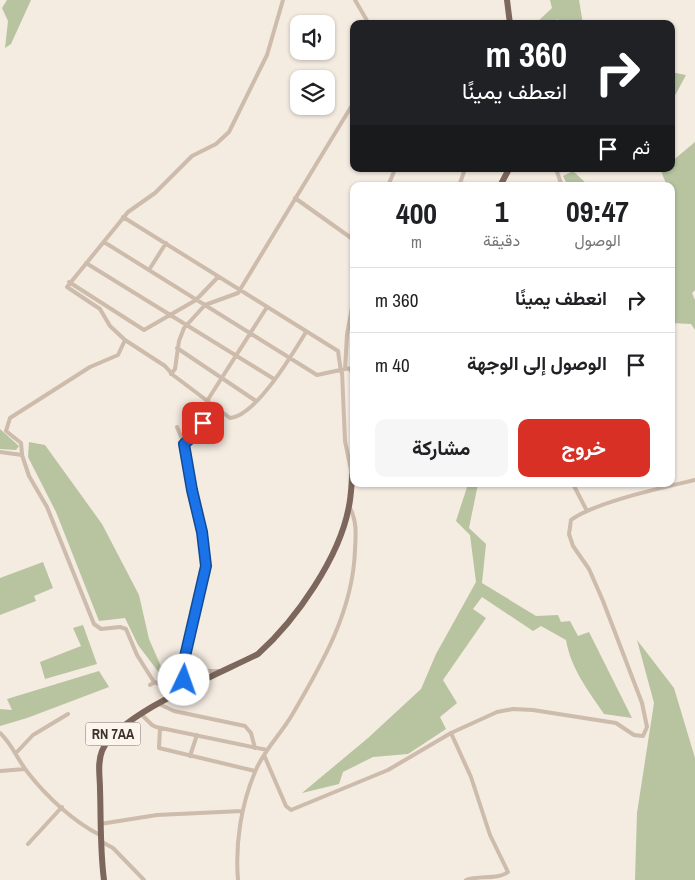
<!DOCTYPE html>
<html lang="ar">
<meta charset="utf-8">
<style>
:root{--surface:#fff;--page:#f6f6f6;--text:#202124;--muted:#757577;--line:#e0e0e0;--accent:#d93025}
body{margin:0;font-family:"Archivo Narrow",Vazirmatn,sans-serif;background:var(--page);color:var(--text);direction:rtl;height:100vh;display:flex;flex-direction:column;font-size:19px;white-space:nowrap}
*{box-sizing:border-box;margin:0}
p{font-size:16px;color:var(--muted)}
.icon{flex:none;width:28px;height:28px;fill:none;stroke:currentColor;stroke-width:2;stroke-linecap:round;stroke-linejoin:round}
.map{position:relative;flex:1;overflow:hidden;direction:ltr}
.drawer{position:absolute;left:350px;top:182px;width:325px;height:305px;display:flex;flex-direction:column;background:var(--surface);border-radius:10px;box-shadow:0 1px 4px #0004;direction:rtl}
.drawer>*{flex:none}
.top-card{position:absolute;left:350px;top:20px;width:325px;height:152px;border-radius:10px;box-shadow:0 1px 4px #0004;direction:rtl;background:#202124;color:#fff;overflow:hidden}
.fabs{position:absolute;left:290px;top:15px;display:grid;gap:10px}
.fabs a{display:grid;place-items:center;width:45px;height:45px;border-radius:10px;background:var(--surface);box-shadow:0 1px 4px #0004;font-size:25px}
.pin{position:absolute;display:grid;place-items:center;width:42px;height:42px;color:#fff;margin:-21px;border-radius:10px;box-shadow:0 2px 8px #0006}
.me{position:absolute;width:55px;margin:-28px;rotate:3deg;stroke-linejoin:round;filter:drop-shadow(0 0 4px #0008)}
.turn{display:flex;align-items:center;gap:18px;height:105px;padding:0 25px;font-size:22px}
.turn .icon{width:65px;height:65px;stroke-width:2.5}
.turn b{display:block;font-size:35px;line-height:42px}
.then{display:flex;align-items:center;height:48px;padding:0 25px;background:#0003;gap:10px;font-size:19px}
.eta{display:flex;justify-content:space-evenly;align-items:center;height:85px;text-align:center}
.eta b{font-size:30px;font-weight:700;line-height:35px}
.primary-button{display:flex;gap:10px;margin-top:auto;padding:10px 25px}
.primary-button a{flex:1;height:58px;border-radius:10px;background:var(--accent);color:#fff;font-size:20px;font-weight:700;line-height:58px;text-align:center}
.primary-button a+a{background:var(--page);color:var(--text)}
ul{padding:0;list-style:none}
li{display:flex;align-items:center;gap:15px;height:65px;padding:0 25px;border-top:1px solid var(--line)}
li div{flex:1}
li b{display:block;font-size:19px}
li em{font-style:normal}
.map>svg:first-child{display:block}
</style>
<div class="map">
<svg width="695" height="880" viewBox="0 0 695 880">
<rect width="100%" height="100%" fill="#f4ebe1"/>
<!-- green -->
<path fill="#b8c4a0" d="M7 0H31L11 44 5 48 8 21 2 8Z
M550 0H579L583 24H558V19L549 24H535L552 8Z
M671 72 686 75 671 103Z
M695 142V290L692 293 695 300V330L691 324 671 323V209L675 208 671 198V186H667L661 171 671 169V162Z
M573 171 589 186H568L563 176Z
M0 429 19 446 16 450 0 449Z
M29 442 45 445 102 524 139 595 149 639 163 671 160 674 138 645 125 618 99 621 56 512 28 457Z
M468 484H478L469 528 486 544 482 583 536 616 558 615 561 622 570 621 578 636 589 632 632 718 604 714C588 690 571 669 566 640L541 626 533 631 482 597 473 609 486 618 443 680 457 703 440 717 446 729 408 754 373 757 343 772 339 784 302 793 368 738 421 689 436 654 476 582 470 535 456 521Z
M43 562 53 588 34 596 36 601 0 615V578Z
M83 625 97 664 45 679 40 662 81 646 73 628Z
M637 640 674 688 695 758V880H635L637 813 654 703Z
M99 671 109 687 27 718 0 726V709L12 710 7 699Z"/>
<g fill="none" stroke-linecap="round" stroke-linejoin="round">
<!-- street -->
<path stroke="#cdbbac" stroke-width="4" d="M283 0 267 55 229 132 216 144 192 156 155 193 128 212 67 287 100 309 110 326 125 340 165 366 173 375 230 418C256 416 293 353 306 332
M355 0 369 24
M556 169 562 186
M388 186 395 169
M459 186 465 169
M295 198 354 240
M123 217 338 351 341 372
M104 242 317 375 345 369 347 334 354 297
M86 263 274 379
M149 270 166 243
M69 282 144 330 196 300 218 277
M177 348 256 401
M345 368 351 369 354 362
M350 369 354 376
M342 371 345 441 351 470
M171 374 175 369 179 341 184 328 205 305 238 293 354 102
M184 444 203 428 202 413 207 401 267 307
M0 452 22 455 29 476 47 507 94 624 101 629 120 627 126 629 137 655 154 682
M22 454 21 443 6 431 10 418 90 367 118 355 125 340
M573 484 587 511
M185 656 195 671H219
M150 685 155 682 167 688 181 684 184 680 183 665 205 578 206 560 184 444 177 427
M159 704 174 711 245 726 251 733 255 748
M141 714 152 725 156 727 267 750
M160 728 159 748 255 771
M0 733C13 745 18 761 29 774 47 797 74 822 100 835
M451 733 471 777 490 835 508 872C498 880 479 875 466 880
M16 753 33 735 68 714
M264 755 286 806 291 810 388 770 451 733 497 712 513 709 533 710 616 723 634 735 643 736 647 727 642 703 603 601 589 569 573 546 569 534 571 520C595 502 665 487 695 480
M190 756 197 735
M0 771 25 769
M100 824 157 815 242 811
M102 842 113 848 144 880
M28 844 62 807
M238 880C235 844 241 805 255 772 263 751 281 734 292 715 322 664 353 611 355 550 356 534 357 520 349 506"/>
<!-- primary -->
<path stroke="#7d675c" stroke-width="6" d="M507 0 510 24
M500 186 509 169
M104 880C100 850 101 819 100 789 100 776 97 763 102 751 116 715 221 673 258 654 296 620 340 557 349 506 352 492 351 478 354 464"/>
</g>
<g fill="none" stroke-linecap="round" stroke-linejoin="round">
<defs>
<path id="route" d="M184 680 183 665 206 566 202 532 192 490 184 444 202 429 203 423"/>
</defs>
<!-- route casing -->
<use href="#route" stroke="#114b97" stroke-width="12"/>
<!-- route -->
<use href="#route" stroke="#1a73e8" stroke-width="9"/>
</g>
<g text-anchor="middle" stroke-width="5" stroke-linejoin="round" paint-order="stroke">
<!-- shield labels -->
<rect fill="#fbf5ee" stroke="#756b66" stroke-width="1" x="85.5" y="722.5" width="55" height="23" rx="4"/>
<g font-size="14" font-weight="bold" fill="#3b302b">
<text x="113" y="739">RN 7AA</text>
</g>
</g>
</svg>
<div class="fabs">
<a><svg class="icon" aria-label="sound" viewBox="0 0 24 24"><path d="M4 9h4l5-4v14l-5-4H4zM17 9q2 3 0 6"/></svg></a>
<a><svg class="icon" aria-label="layers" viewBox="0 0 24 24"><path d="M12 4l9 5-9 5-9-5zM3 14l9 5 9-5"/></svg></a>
</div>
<div class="pin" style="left:203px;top:423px;background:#d93025"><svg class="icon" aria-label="arrive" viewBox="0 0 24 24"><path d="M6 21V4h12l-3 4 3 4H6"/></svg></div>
<svg class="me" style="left:184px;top:680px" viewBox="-20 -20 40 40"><circle r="19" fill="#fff"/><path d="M0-13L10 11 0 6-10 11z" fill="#1a73e8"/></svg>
<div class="top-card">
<div class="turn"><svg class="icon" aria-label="right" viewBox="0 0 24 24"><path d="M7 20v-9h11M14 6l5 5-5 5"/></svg><div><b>360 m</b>انعطف يمينًا</div></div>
<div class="then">ثم<svg class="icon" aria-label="arrive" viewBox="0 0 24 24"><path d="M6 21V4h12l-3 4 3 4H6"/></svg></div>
</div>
<section class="drawer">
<div class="eta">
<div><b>09:47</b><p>الوصول</p></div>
<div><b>1</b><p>دقيقة</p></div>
<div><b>400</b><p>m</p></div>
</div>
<ul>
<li><svg class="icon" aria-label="right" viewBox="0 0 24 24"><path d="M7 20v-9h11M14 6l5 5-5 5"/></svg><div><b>انعطف يمينًا</b></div><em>360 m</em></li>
<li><svg class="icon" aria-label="arrive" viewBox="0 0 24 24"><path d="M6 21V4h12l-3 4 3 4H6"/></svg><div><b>الوصول إلى الوجهة</b></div><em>40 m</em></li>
</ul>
<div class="primary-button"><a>خروج</a><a>مشاركة</a></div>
</section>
</div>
